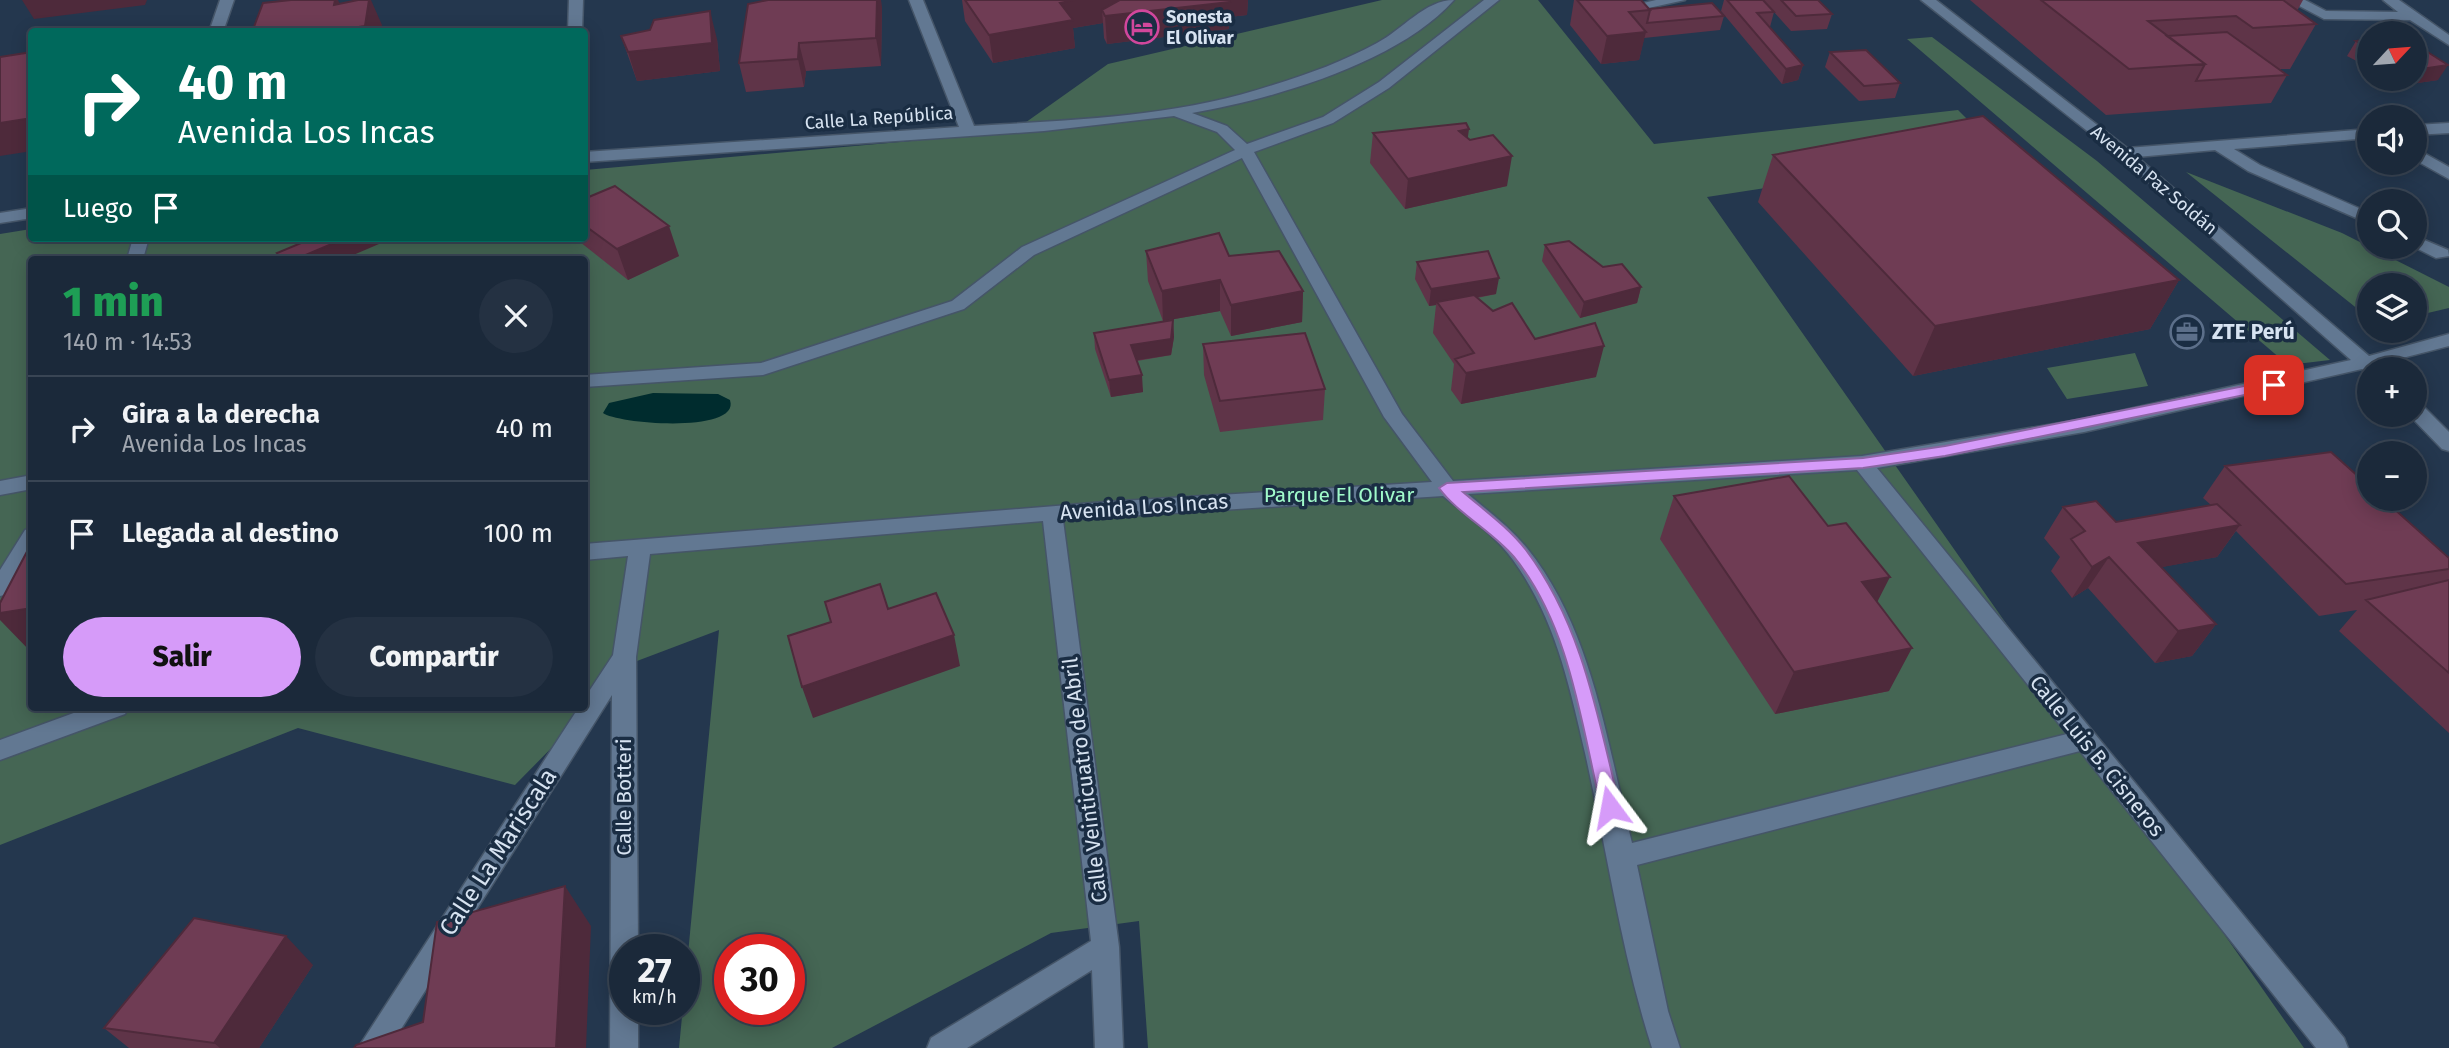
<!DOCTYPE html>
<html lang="es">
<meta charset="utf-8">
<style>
:root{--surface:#1b293a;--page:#243142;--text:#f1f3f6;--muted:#a0a6af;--line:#394554;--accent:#d69bf9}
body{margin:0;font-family:"Fira Sans",sans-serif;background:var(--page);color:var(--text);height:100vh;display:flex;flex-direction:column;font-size:26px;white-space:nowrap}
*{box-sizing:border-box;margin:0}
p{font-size:23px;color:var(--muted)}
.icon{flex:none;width:38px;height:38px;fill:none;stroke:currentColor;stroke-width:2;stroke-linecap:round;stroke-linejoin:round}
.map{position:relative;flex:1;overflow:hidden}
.drawer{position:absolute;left:28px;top:256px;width:560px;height:455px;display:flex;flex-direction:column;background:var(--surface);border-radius:7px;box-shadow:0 4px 18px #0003,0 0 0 2px var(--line)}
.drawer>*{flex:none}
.guide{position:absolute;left:28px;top:28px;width:560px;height:214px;border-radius:7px;box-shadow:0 4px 18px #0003,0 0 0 2px var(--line);background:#00695c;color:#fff;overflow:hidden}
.needle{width:46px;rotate:64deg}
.buttons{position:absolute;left:2357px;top:21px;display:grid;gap:14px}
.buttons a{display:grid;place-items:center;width:70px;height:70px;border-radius:50%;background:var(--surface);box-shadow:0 4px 18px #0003,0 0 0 2px var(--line);font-size:35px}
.speed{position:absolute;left:609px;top:934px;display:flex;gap:14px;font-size:35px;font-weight:700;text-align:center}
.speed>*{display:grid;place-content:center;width:91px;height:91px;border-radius:50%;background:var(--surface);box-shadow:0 4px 18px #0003,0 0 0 2px var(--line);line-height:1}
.speed small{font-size:18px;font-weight:400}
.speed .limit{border:10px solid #d22;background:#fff;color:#111}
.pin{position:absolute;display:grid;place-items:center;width:60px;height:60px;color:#fff;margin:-30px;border-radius:14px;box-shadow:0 4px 10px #0006}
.me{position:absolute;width:77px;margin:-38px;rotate:347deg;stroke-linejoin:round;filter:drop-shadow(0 0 5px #0008)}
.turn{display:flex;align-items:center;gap:24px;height:147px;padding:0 35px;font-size:32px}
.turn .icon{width:91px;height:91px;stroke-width:2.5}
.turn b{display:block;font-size:49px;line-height:60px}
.then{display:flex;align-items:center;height:66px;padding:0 35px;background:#0003;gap:14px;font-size:26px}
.round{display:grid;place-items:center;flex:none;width:74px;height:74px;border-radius:37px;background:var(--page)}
.headline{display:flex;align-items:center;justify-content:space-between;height:119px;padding:0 35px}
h1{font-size:42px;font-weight:800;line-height:52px;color:#1e9e55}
.action{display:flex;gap:14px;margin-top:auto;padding:14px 35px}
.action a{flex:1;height:80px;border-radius:42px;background:var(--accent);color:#111;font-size:28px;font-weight:800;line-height:80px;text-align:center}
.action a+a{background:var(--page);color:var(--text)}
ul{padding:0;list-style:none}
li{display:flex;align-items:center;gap:21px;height:105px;padding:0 35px;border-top:2px solid var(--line)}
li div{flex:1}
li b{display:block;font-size:26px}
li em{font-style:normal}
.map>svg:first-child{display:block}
</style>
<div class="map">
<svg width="2449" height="1048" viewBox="0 0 2449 1048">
<rect width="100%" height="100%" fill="#24374e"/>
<!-- green -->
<path fill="#456654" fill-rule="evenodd" d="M1382 0H1538L1654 144 1958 110 2000 152 1707 197 2304 1048H1148L1139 921 1051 933 832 1048H679L719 630 637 661 515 785 298 728 0 845V234L31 229 32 238H584L585 170 1012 132 1108 64ZM32 259H584V707H32ZM730 950H789V1010H730Z
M1932 37 2097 161 2330 360 2288 365 1907 39Z
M2186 172 2342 233 2449 287V308L2415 316V285H2370L2369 318Z
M2135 353 2148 386 2067 399 2047 368Z"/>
<!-- water -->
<path fill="#002c2e" d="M653 393 718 394 730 400C741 434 617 424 603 413L609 403Z"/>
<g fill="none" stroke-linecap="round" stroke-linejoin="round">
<defs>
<path id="minor" d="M220 0H234L223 32H209Z
M569 0H583L582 32H568Z
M909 0H923L974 126C1073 120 1178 117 1273 85 1309 74 1344 61 1377 43 1402 30 1425 0 1454 0 1398 63 1273 99 1192 113L1227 126 1247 144 1323 117 1379 82 1484 0H1499L1389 88 1333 123 1254 152 1402 414 1453 481 1862 456 2084 419 2351 360 2119 156 1921 0H1936L2127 148 2370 129V138L2234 149 2260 165 2370 213V224L2248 171 2215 150 2137 157 2369 356 2449 334V346L2379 364 2382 369H2370V374L2362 369 2084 432 1877 468 2344 1038 2348 1048H2316L2080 751 1637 865 1668 1011 1680 1048H1652C1621 952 1607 850 1585 753 1569 684 1555 618 1513 560 1495 535 1467 515 1443 496L1063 520 1119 947 1123 1048H1095L1092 970 967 1048H927L931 1038 1091 941 1043 521 650 554 636 657 638 950H625V1010H638V1048H610L612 695 389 1048H358L579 707H584V699L613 655 628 556 584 560V544L1105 502 1432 482 1384 417 1242 158 1034 255 964 309 763 375 584 387V375L761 363 952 301 1022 247 1235 150 1217 132 1174 116 1044 131 584 162V152L959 127ZM1857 470 2067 734 1632 843C1607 744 1593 630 1527 548 1510 527 1488 511 1468 494Z
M1656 0H1685L1621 14 1614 10Z
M2288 0H2305L2326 11 2398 12 2383 0H2399L2449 35V45L2410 20 2324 19Z
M2449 123V133L2415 135V125Z
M2415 148 2449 167V179L2415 160Z
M32 208V218L0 223V213Z
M2415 236 2448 250 2449 256 2436 258 2414 247Z
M133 238H149L143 259H127Z
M2415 403 2422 405 2449 432V451L2442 449 2409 415H2415Z
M32 475V489L0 495V481Z
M32 528V554L8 594 0 596V570L25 530Z
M90 707H129L125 714 0 760V740Z"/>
</defs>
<!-- minor casing -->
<use href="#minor" stroke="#455568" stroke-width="3"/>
<!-- minor -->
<use href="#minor" fill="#627892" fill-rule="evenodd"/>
</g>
<!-- wall -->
<path fill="#5f3448" d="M962 0H1248L1247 15 1229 17V29L1107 44 1104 38 1103 23 1073 28 1075 48 993 63 965 21Z
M1574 0H1641L1649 9 1724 16 1720 30 1644 38 1639 60 1601 64 1570 25Z
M1724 0H1818L1832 14 1827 29 1791 31 1774 12 1770 27 1803 65 1798 80 1782 84 1721 11Z
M1970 0H2303L2297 11 2316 24 2290 69H2280L2287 75 2271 103 2106 115Z
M882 7 881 66 806 71 804 87 746 92 739 63Z
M621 36 717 39 720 71 637 81Z
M2370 39V68L2347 56 2356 41Z
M1830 52 1900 83 1895 98 1859 101 1825 67Z
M2391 79H2415L2438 80 2404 85Z
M1373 133 1468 138 1507 186 1405 209 1370 163Z
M1773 155 2179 280 2150 329 1913 376 1758 202Z
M584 199 679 256 628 280 575 238H584Z
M1545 245 1603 267 1641 287 1637 303 1580 318 1542 261Z
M1146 251 1229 256 1303 291 1302 322 1231 336 1220 311 1163 321 1148 281Z
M1417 262 1496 294 1477 298 1493 311 1535 339 1596 377 1461 404 1451 390 1454 364 1433 333 1436 305 1429 306 1415 279Z
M1173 320 1174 337 1171 355 1137 361 1143 392 1111 397 1095 349 1094 333Z
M1203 344 1325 389 1323 420 1220 432 1204 375Z
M2225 466 2449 558V579L2447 581 2449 580V733L2339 631 2357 610 2319 616 2236 531 2217 557 2161 567 2216 624 2192 656 2155 663 2088 588 2072 598 2051 571 2060 557 2044 538 2063 507 2116 522 2211 505 2203 498Z
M1674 496 1877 602 1889 691 1775 714 1660 539Z
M313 965 259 1048H129L104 1028Z"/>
<!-- shaded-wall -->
<path fill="#4e2a3b" d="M22 0H147L145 5 34 19Z
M335 0H338L349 22 369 0H371L382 25 381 32H326Z
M877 0H881L882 7 881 66 876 38Z
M1075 0H1118L1119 14 1223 0H1248L1247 15 1229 17V29L1107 44 1105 16 1102 10 1103 23 1073 28 1075 48 993 63 989 35 1060 3Z
M710 11 717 39 720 71 637 81 628 52Z
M1646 32 1639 60 1601 64 1607 36Z
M799 43 806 71 804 87 798 59Z
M1803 65 1798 80 1782 84 1786 69Z
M2448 65 2438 80 2404 85 2408 79H2415V70Z
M32 118V151L0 156V123Z
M1469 129 1465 158 1459 131Z
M1512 156 1507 186 1405 209 1408 179Z
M669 226 679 256 628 280 617 249Z
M346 238H393L344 259H296Z
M1499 278 1496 294 1438 304 1437 302 1436 305 1429 306 1431 289Z
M1220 280V311L1163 321 1162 291Z
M2179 280 2150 329 1913 376 1935 326Z
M1641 287 1637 303 1580 318 1584 302Z
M1303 291 1302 322 1231 336V305Z
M1173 320 1174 337 1171 355 1132 361 1131 345Z
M1604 346 1596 377 1461 404 1466 373Z
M1142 375 1143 392 1111 397 1109 380Z
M2240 525 2217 557 2125 574 2138 543Z
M2109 557 2088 588 2072 598 2092 567Z
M1890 577 1868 620 1862 582Z
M32 608V653L0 620V613Z
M2216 624 2192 656 2155 663 2178 631Z
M954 635 960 666 813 718 802 687Z
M1912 648 1889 691 1775 714 1794 672Z
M565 886 591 926 586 1048H556Z
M286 936 313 965 259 1048H220L214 1043Z"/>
<!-- building -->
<path fill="#6f3c54" stroke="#4e2a3b" stroke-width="2" d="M291 0H335L334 5 358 0H369L365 26 326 32H252L263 3Z
M768 0H877L876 38 799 43 798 59 739 63 748 4Z
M965 0H1075L1060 3 1073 20 989 35Z
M1120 0H1229L1230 2 1105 16 1102 10Z
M1577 0H1641L1650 10 1629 12 1646 32 1607 36Z
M1727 0H1763L1774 12 1757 13 1803 65 1786 69Z
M1781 0H1818L1832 14 1796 16Z
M2041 0H2283L2316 24 2253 28 2236 16 2148 21 2205 64 2129 69Z
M1712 3 1724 16 1647 23 1650 10 1649 9Z
M710 11 712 43 628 52 621 36 650 30 654 20Z
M2227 32 2287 75 2196 81 2205 64 2167 36Z
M2370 39V48L2356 41Z
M2415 44 2448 65 2415 70Z
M1866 50 1900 83 1864 86 1830 52Z
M32 52V118L0 123V57Z
M1983 116 2179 280 1935 326 1773 155Z
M1466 123 1469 129 1459 131 1470 140 1493 135 1512 156 1408 179 1373 133Z
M615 186 669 226 617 249 584 225V199Z
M1219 233 1229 256 1279 251 1303 291 1231 305 1220 280 1162 291 1146 251Z
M313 238H346L296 259H284L277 253Z
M1569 241 1603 267 1622 264 1641 287 1584 302 1545 245Z
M1488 251 1499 278 1431 289 1417 262Z
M1474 295 1493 311 1512 303 1535 339 1595 323 1604 346 1466 373 1455 359 1474 353 1437 302Z
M1173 320 1171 339 1131 345 1142 375 1109 380 1094 333Z
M1305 333 1325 389 1220 401 1203 344Z
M2331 452 2370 487V499H2383L2449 558V569L2346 584 2225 466Z
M1789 476 1828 526 1846 523 1890 577 1862 582 1912 648 1794 672 1674 496Z
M2096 501 2116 522 2217 504 2240 525 2138 543 2216 624 2178 631 2109 557 2092 567 2071 539 2085 531 2063 507Z
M32 542V608L0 613V603Z
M2449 580V673L2366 600Z
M880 584 888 609 936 593 954 635 802 687 788 636 831 622 825 602Z
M565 886 556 1048H354L356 1045 423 1022 437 922Z
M194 918 286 936 214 1043 104 1028Z"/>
<!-- route -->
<path fill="#d69bf9" stroke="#8b65a2" stroke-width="2" d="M2274 380 2279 382V388L1945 456 1863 468 1463 492C1484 510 1509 528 1526 550 1583 626 1598 718 1620 807L1617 813H1603L1601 807C1581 723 1570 626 1514 557 1493 532 1457 513 1439 488L1447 483 1863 458 1945 446Z"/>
<!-- icons -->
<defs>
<symbol id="hotel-ring" viewBox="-11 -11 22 22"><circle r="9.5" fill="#1a2d43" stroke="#d1479c" stroke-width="1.5"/><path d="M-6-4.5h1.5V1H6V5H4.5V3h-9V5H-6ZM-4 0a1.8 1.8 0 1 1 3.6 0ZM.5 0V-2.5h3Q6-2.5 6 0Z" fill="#d1479c"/></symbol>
<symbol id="office-ring" viewBox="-11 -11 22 22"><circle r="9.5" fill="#1a2d43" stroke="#5c6f8a" stroke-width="1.5"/><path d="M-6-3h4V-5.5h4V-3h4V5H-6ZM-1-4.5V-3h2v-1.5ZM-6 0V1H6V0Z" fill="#5c6f8a"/></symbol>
</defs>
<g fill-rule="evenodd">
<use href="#hotel-ring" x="1123" y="8" width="38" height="38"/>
<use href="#office-ring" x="2168" y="313" width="38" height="38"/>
</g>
<g text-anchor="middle" stroke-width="7" stroke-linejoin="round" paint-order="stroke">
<!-- far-poi labels -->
<g font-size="18" font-weight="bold" fill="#d7e3f1" stroke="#1a2d43" text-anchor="start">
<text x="1166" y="23">Sonesta<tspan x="1166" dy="21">El Olivar</tspan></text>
</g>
<!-- far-street labels -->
<g font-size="18" fill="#d7e3f1" stroke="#1a2d43">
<text transform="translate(879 118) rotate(-4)" y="6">Calle La República</text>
<text transform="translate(2154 180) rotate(40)" y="6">Avenida Paz Soldán</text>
</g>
<!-- poi labels -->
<g font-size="21" font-weight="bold" fill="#d7e3f1" stroke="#1a2d43" text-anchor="start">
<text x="2212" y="339">ZTE Perú</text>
</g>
<!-- park labels -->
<g font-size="21" fill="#a0faca" stroke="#1a2d43">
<text x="1339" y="502">Parque El Olivar</text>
</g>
<!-- street labels -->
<g font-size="21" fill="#d7e3f1" stroke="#1a2d43">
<text transform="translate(1144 507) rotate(-4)" y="7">Avenida Los Incas</text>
<text transform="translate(2097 756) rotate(51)" y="7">Calle Luis B. Cisneros</text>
<text transform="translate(1085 780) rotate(-97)" y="7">Calle Veinticuatro de Abril</text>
<text transform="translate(624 797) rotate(-90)" y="7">Calle Botteri</text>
</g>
<!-- near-street labels -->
<g font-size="24" fill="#d7e3f1" stroke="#1a2d43">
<text transform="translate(498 852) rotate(-57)" y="8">Calle La Mariscala</text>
</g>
</g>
</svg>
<div class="buttons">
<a><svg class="needle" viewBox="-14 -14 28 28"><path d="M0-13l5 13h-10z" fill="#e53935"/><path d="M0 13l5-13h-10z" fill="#a0a6af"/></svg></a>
<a><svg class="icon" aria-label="sound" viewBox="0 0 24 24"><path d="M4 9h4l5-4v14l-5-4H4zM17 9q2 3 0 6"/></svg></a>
<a><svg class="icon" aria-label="search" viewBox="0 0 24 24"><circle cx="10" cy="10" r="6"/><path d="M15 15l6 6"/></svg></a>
<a><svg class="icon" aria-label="layers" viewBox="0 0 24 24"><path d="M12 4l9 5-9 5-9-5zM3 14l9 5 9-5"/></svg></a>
<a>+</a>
<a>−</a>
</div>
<div class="speed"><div>27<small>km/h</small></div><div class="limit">30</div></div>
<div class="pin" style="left:2274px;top:385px;background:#d93025"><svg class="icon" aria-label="arrive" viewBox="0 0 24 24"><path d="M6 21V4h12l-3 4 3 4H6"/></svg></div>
<svg class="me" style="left:1610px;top:807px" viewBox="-20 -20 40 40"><path d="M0-17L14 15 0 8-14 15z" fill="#d69bf9" stroke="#fff" stroke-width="4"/></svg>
<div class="guide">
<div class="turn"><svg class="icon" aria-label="right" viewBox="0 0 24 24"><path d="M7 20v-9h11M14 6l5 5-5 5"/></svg><div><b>40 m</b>Avenida Los Incas</div></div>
<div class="then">Luego<svg class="icon" aria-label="arrive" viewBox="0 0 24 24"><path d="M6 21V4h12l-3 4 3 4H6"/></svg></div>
</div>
<section class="drawer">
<div class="headline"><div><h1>1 min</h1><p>140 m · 14:53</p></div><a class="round"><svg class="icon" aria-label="close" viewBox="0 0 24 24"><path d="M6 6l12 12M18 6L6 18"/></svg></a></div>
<ul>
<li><svg class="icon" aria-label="right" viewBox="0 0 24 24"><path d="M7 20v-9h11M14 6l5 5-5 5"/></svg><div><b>Gira a la derecha</b><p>Avenida Los Incas</p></div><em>40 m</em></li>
<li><svg class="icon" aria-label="arrive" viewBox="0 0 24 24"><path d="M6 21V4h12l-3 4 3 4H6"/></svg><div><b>Llegada al destino</b></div><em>100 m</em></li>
</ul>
<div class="action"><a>Salir</a><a>Compartir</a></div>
</section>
</div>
